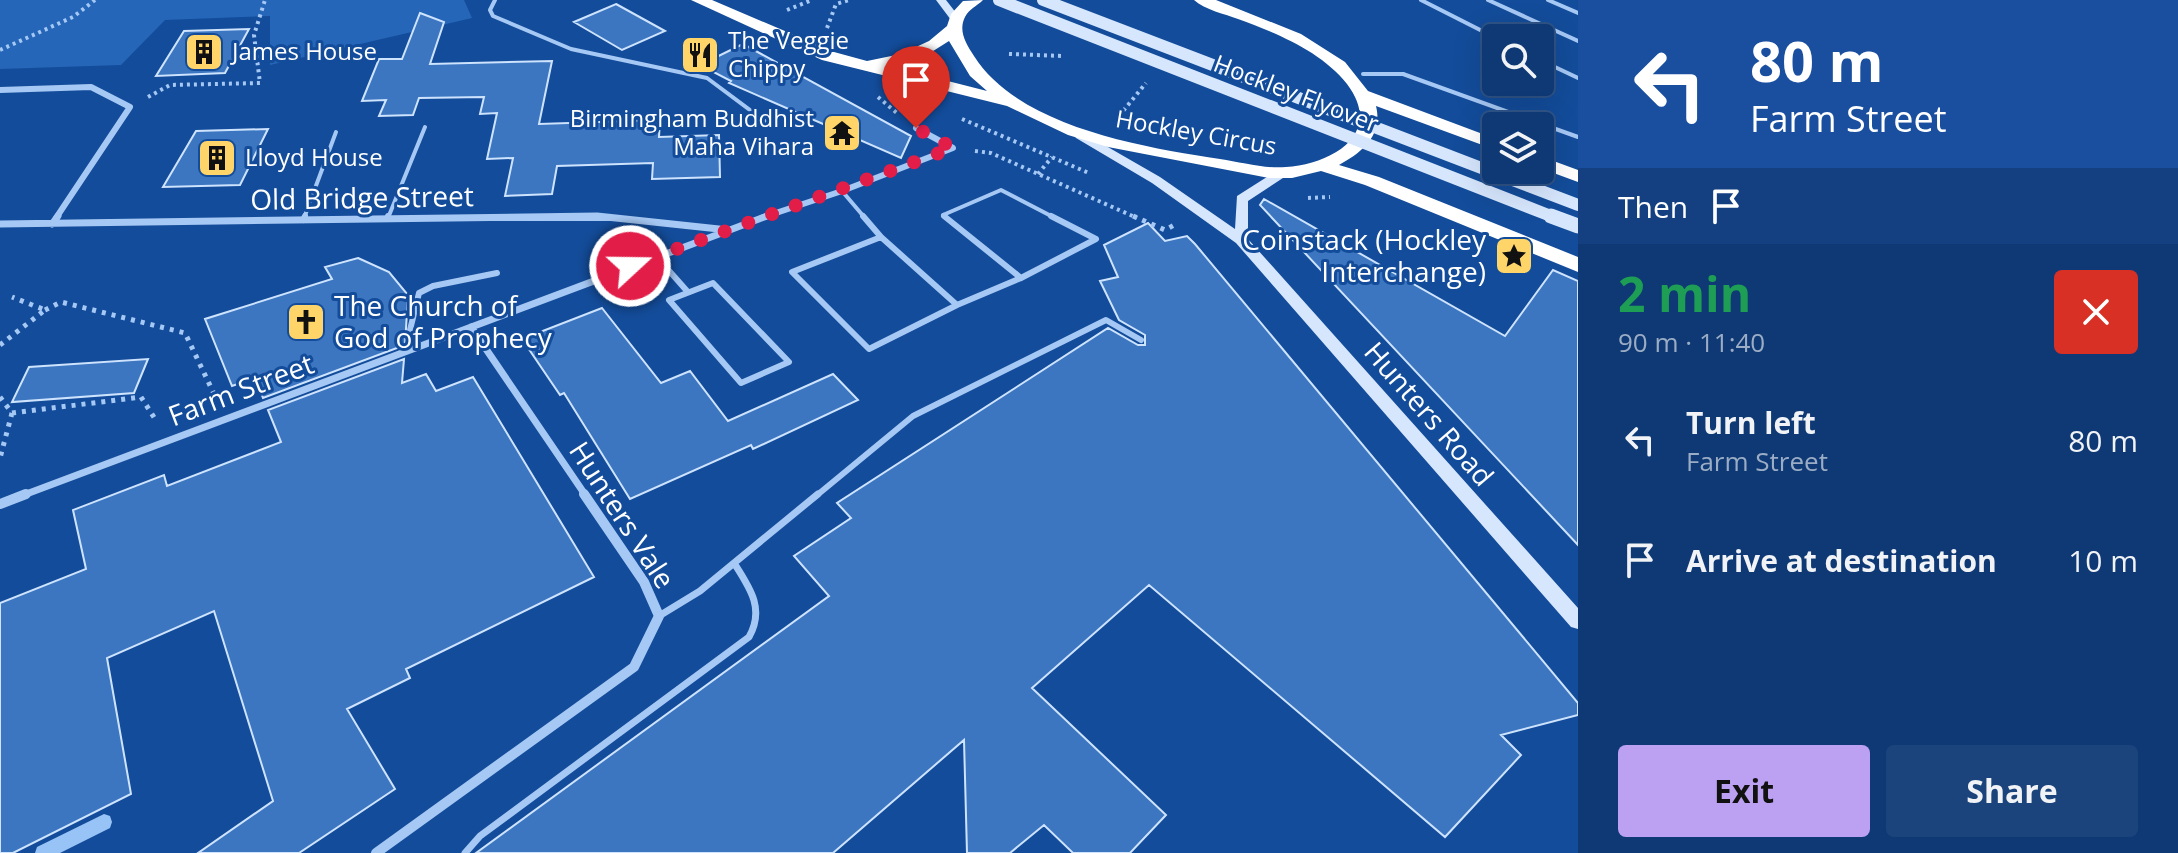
<!DOCTYPE html>
<meta charset="utf-8">
<style>
:root{--surface:#0e3974;--page:#1c447c;--text:#f1f3f6;--muted:#9bacc5;--line:#2e5386;--accent:#bca0f2}
body{margin:0;font-family:"Open Sans",sans-serif;background:var(--page);color:var(--text);height:100vh;display:flex;flex-direction:column;font-size:30px;white-space:nowrap}
*{box-sizing:border-box;margin:0}
p{font-size:26px;color:var(--muted)}
.icon{flex:none;width:44px;height:44px;fill:none;stroke:currentColor;stroke-width:2;stroke-linecap:round;stroke-linejoin:round}
.map{position:relative;flex:1;overflow:hidden}
.side{display:flex;flex-direction:column;background:var(--surface);width:600px}
.side>*{flex:none}
.top-card{background:#1a4fa0;color:#fff;overflow:hidden}
.controls{position:absolute;left:1482px;top:24px;display:grid;gap:16px}
.controls a{display:grid;place-items:center;width:72px;height:72px;border-radius:8px;background:var(--surface);box-shadow:0 8px 32px #0002,0 0 0 2px var(--line);font-size:40px}
.pin{position:absolute;display:grid;place-items:center;width:68px;height:68px;color:#fff;margin:-82px -34px;border-radius:50% 50% 50% 0;rotate:-45deg;box-shadow:0 0 8px #0007}
.pin .icon{rotate:45deg}
.me{position:absolute;width:88px;margin:-44px;rotate:69deg;stroke-linejoin:round;filter:drop-shadow(0 0 6px #0008)}
.turn{display:flex;align-items:center;gap:28px;height:168px;padding:0 40px;font-size:36px}
.turn .icon{width:104px;height:104px;stroke-width:2.5}
.turn b{display:block;font-size:56px;line-height:68px}
.then{display:flex;align-items:center;height:76px;padding:0 40px;background:#0003;gap:16px;font-size:30px}
.round{display:grid;place-items:center;flex:none;width:84px;height:84px;border-radius:8px;background:var(--page)}
.head{display:flex;align-items:center;justify-content:space-between;height:136px;padding:0 40px}
h1{font-size:48px;font-weight:700;line-height:60px;color:#1e9e55}
.button{display:flex;gap:16px;margin-top:auto;padding:16px 40px}
.button a{flex:1;height:92px;border-radius:8px;background:var(--accent);color:#111;font-size:32px;font-weight:700;line-height:92px;text-align:center}
.button a+a{background:var(--page);color:var(--text)}
ul{padding:0;list-style:none}
li{display:flex;align-items:center;gap:24px;height:120px;padding:0 40px}
li div{flex:1}
li b{display:block;font-size:30px}
li em{font-style:normal}
main{display:flex;flex:1;min-height:0}
.map>svg:first-child{display:block}
</style>
<main>
<div class="map">
<svg width="1578" height="853" viewBox="0 0 1578 853">
<rect width="100%" height="100%" fill="#134c9a"/>
<!-- green -->
<path fill="#2566b8" d="M0 0H464L472 18 270 65V16L165 20 121 65 0 69Z"/>
<g fill="none" stroke-linecap="round" stroke-linejoin="round">
<!-- stream -->
<path fill="#98c3f7" fill-rule="evenodd" d="M104 814 110 816 112 822 110 828 60 853H35L37 847Z"/>
</g>
<!-- building -->
<path fill="#3c76c1" stroke="#cee3fd" stroke-width="2" d="M616 4 665 31 622 50 574 22Z
M420 13 444 22 430 64 552 61 539 124 660 120 659 137 719 135 720 177 652 179 653 163 557 166 552 194 505 196 513 158 487 159 497 113 480 114 484 97 419 98 413 115 379 116 386 100 362 101 379 59H402Z
M249 29 225 73 156 76 184 31Z
M743 44 911 136 901 158 729 83 731 81 700 65Z
M268 129 240 185 163 187 196 131Z
M1264 199 1505 336 1553 270 1578 281V545L1260 205Z
M1148 223 1165 241 1187 236 1195 244 1578 703V715L1501 735 1521 755 1445 837 1149 585 1032 688 1166 815 1130 853H1073L1044 825 1010 853H967L964 740 833 853H476L829 596 794 556 851 518 837 503 1108 328 1138 345H1145V335L1119 320 1100 281 1118 277 1104 245Z
M358 258 389 272 408 295 405 345 263 398 255 378 232 386 205 319 332 279 325 267Z
M602 308 661 383 690 371 728 421 833 374 858 400 753 449 751 445 630 499 564 393 560 395 522 339Z
M148 359 134 393 12 402 29 367Z
M404 359 402 383 426 374 436 391 473 377 594 577 406 669 410 678 347 709 395 789 299 853H198L273 801 214 611 107 658 131 794 13 853H0V603L86 569 73 510 164 475 167 486 281 442 268 410Z"/>
<g fill="none" stroke-linecap="round" stroke-linejoin="round">
<!-- path-far1 -->
<path stroke="#a6c8f4" stroke-width="4" stroke-dasharray="3 4" stroke-linecap="butt" d="M787 10 812 0
M827 28 836 4 849 0
M0 50 73 17 95 0
M1009 54 1064 56
M148 97 170 85 260 83 254 35 265 0
M878 97 898 114
M1119 116 1146 83
M962 119 1089 173
M975 151 991 153 1137 218
M1038 174 1052 157
M1308 198 1330 197"/>
<!-- path -->
<path stroke="#a6c8f4" stroke-width="5" stroke-dasharray="4 6" stroke-linecap="butt" d="M1133 216 1165 230 1176 224
M45 310 61 302 185 333 216 398
M0 345 45 310 12 297
M0 397 12 413 0 458
M12 413 141 397 157 422"/>
<!-- lane-far2 -->
<path stroke="#a6c8f4" stroke-width="4" d="M495 0 490 10 493 16 571 49 707 78 770 125
M1421 0 1496 38
M1488 0 1578 41
M1548 0 1578 13
M1540 60 1578 78
M1403 74 1578 137
M842 191 865 218
M304 218 336 132
M388 218 425 127
M946 218 943 215 1001 190 1055 218"/>
<!-- lane-far1 -->
<path stroke="#a6c8f4" stroke-width="6" d="M863 216 881 237 957 305 1021 278
M944 216 1021 278
M387 219 388 216
M303 220 305 216
M881 237 792 272 869 349 957 305
M656 256 687 291
M1021 278 1096 239 1051 216
M713 283 789 362 741 383 669 300Z
M420 346 410 330 419 293 433 286 497 273
M816 496 913 416 1106 320 1141 340"/>
<!-- lane -->
<path stroke="#a6c8f4" stroke-width="7" d="M659 616 700 591 818 494
M465 853 480 836 749 637C765 609 750 588 734 563"/>
<!-- street-far2 -->
<path stroke="#a6c8f4" stroke-width="6" d="M0 90 91 87 130 107 56 218
M475 218H612
M761 218 842 191 953 148 916 128"/>
<!-- street-far1 -->
<path stroke="#a6c8f4" stroke-width="7" d="M0 224 597 216 719 229
M52 224 58 216
M471 327 586 496
M21 496 767 216"/>
<!-- street -->
<path stroke="#a6c8f4" stroke-width="10" d="M0 504 26 494
M376 853 634 667 659 616 644 582 584 494"/>
<!-- secondary -->
<path fill="#d6e6fd" fill-rule="evenodd" d="M936 0H946L960 18 959 20H951Z
M1080 131 1160 177 1235 229 1237 196 1278 170H1286V176L1248 201V239L1578 608V629L1571 627 1236 243 1152 183 1076 138 1074 135Z"/>
<!-- highway -->
<path fill="#fff" fill-rule="evenodd" d="M691 0H712L834 52 867 61 901 54 929 41 947 26 951 14 963 1 983 0C977 6 969 9 965 17 958 31 966 44 974 56 1019 127 1142 147 1220 159 1241 162 1264 169 1286 167 1331 164 1385 134 1347 84 1321 51 1276 33 1238 19 1225 14 1205 10 1194 0H1216L1301 34 1345 62 1368 91 1496 139V150L1376 106C1383 135 1363 152 1339 165L1379 177 1578 257V272L1365 185 1321 171 1292 178H1269L1108 147 1068 135 1007 106 822 60ZM949 41 970 76 987 91 889 66 922 58Z
M1540 156 1578 170V182L1540 168Z"/>
<!-- lane-bridge -->
<path stroke="#a6c8f4" stroke-width="4" d="M1363 74H1403"/>
<!-- secondary-bridge-far1 -->
<path stroke="#d6e6fd" stroke-width="12" d="M999 0 1556 218
M1043 0 1578 205"/>
<!-- secondary-bridge -->
<path stroke="#d6e6fd" stroke-width="15" d="M1551 216 1578 226"/>
</g>
<g fill="none" stroke-linecap="round" stroke-linejoin="round">
<!-- route -->
<path stroke="#e11d48" stroke-width="14" stroke-dasharray="0 25.2" d="M630 266 953 148 916 128"/>
</g>
<!-- icons -->
<defs>
<symbol id="building-square" viewBox="-11 -11 22 22"><rect x="-9" y="-9" width="18" height="18" rx="4" fill="#ffd569" stroke="#134c9a"/><path d="M-4-6H4V6H1V3H-1V6H-4ZM-2.5-4.3h1.7v1.8h-1.7ZM.8-4.3h1.7v1.8H.8ZM-2.5-1h1.7V.8h-1.7ZM.8-1h1.7V.8H.8Z" fill="#111"/></symbol>
<symbol id="restaurant-square" viewBox="-11 -11 22 22"><rect x="-9" y="-9" width="18" height="18" rx="4" fill="#ffd569" stroke="#134c9a"/><path d="M-5-6h1v4h1v-4h1v4h1v-4h1v5L-1.5 .5V6h-2V.5L-5-1ZM5-6V6H3V1.5H1.5Q1.5-4 5-6Z" fill="#111"/></symbol>
<symbol id="temple-square" viewBox="-11 -11 22 22"><rect x="-9" y="-9" width="18" height="18" rx="4" fill="#ffd569" stroke="#134c9a"/><path d="M0-6L5-2H3V0L6.5 2.5H4V6H1.5V3h-3V6H-4V2.5H-6.5L-3 0V-2H-5Z" fill="#111"/></symbol>
<symbol id="sight-square" viewBox="-11 -11 22 22"><rect x="-9" y="-9" width="18" height="18" rx="4" fill="#ffd569" stroke="#134c9a"/><path d="M0-6L1.8-2.2L6-1.7L2.9 1.2L3.7 5.4L0 3.3L-3.7 5.4L-2.9 1.2L-6-1.7L-1.8-2.2Z" fill="#111"/></symbol>
<symbol id="church-square" viewBox="-11 -11 22 22"><rect x="-9" y="-9" width="18" height="18" rx="4" fill="#ffd569" stroke="#134c9a"/><path d="M-1.2-6h2.4v3.5h3.3v2.4h-3.3V6h-2.4V-.1h-3.3v-2.4h3.3Z" fill="#111"/></symbol>
</defs>
<g fill-rule="evenodd">
<use href="#building-square" x="182" y="30" width="44" height="44"/>
<use href="#restaurant-square" x="678" y="33" width="44" height="44"/>
<use href="#temple-square" x="820" y="111" width="44" height="44"/>
<use href="#building-square" x="195" y="136" width="44" height="44"/>
<use href="#sight-square" x="1492" y="234" width="44" height="44"/>
<use href="#church-square" x="284" y="300" width="44" height="44"/>
</g>
<g text-anchor="middle" stroke-width="6" stroke-linejoin="round" paint-order="stroke">
<!-- far-poi labels -->
<g font-size="24" fill="#fff" stroke="#134c9a" text-anchor="start">
<text x="728" y="49">The Veggie<tspan x="728" dy="28">Chippy</tspan></text>
<text x="232" y="60">James House</text>
<text x="814" y="127" text-anchor="end">Birmingham Buddhist<tspan x="814" dy="28">Maha Vihara</tspan></text>
<text x="245" y="166">Lloyd House</text>
</g>
<!-- far-street labels -->
<g font-size="24" fill="#fff" stroke="#134c9a">
<text transform="translate(1296 94) rotate(21)" y="8">Hockley Flyover</text>
<text transform="translate(1196 133) rotate(10)" y="8">Hockley Circus</text>
</g>
<!-- street labels -->
<g font-size="28" fill="#fff" stroke="#134c9a">
<text transform="translate(362 198) rotate(-1)" y="10">Old Bridge Street</text>
<text transform="translate(241 390) rotate(-21)" y="10">Farm Street</text>
<text transform="translate(1429 414) rotate(49)" y="10">Hunters Road</text>
<text transform="translate(622 515) rotate(57)" y="10">Hunters Vale</text>
</g>
<!-- poi labels -->
<g font-size="28" fill="#fff" stroke="#134c9a" text-anchor="end">
<text x="1486" y="250">Coinstack (Hockley<tspan x="1486" dy="32">Interchange)</tspan></text>
<text x="334" y="316" text-anchor="start">The Church of<tspan x="334" dy="32">God of Prophecy</tspan></text>
</g>
</g>
</svg>
<div class="controls">
<a><svg class="icon" aria-label="search" viewBox="0 0 24 24"><circle cx="10" cy="10" r="6"/><path d="M15 15l6 6"/></svg></a>
<a><svg class="icon" aria-label="layers" viewBox="0 0 24 24"><path d="M12 4l9 5-9 5-9-5zM3 14l9 5 9-5"/></svg></a>
</div>
<div class="pin" style="left:916px;top:128px;background:#d93025"><svg class="icon" aria-label="arrive" viewBox="0 0 24 24"><path d="M6 21V4h12l-3 4 3 4H6"/></svg></div>
<svg class="me" style="left:630px;top:266px" viewBox="-20 -20 40 40"><circle r="17" fill="#e11d48" stroke="#fff" stroke-width="3"/><path d="M0-11L8 9 0 5-8 9z" fill="#fff"/></svg>
</div>
<section class="side">
<div class="top-card">
<div class="turn"><svg class="icon" aria-label="left" viewBox="0 0 24 24"><path d="M17 20v-9H6M10 6l-5 5 5 5"/></svg><div><b>80 m</b>Farm Street</div></div>
<div class="then">Then<svg class="icon" aria-label="arrive" viewBox="0 0 24 24"><path d="M6 21V4h12l-3 4 3 4H6"/></svg></div>
</div>
<div class="head"><div><h1>2 min</h1><p>90 m · 11:40</p></div><a class="round" style="background:#d93025;color:#fff"><svg class="icon" aria-label="close" viewBox="0 0 24 24"><path d="M6 6l12 12M18 6L6 18"/></svg></a></div>
<ul>
<li><svg class="icon" aria-label="left" viewBox="0 0 24 24"><path d="M17 20v-9H6M10 6l-5 5 5 5"/></svg><div><b>Turn left</b><p>Farm Street</p></div><em>80 m</em></li>
<li><svg class="icon" aria-label="arrive" viewBox="0 0 24 24"><path d="M6 21V4h12l-3 4 3 4H6"/></svg><div><b>Arrive at destination</b></div><em>10 m</em></li>
</ul>
<div class="button"><a>Exit</a><a>Share</a></div>
</section>
</main>
